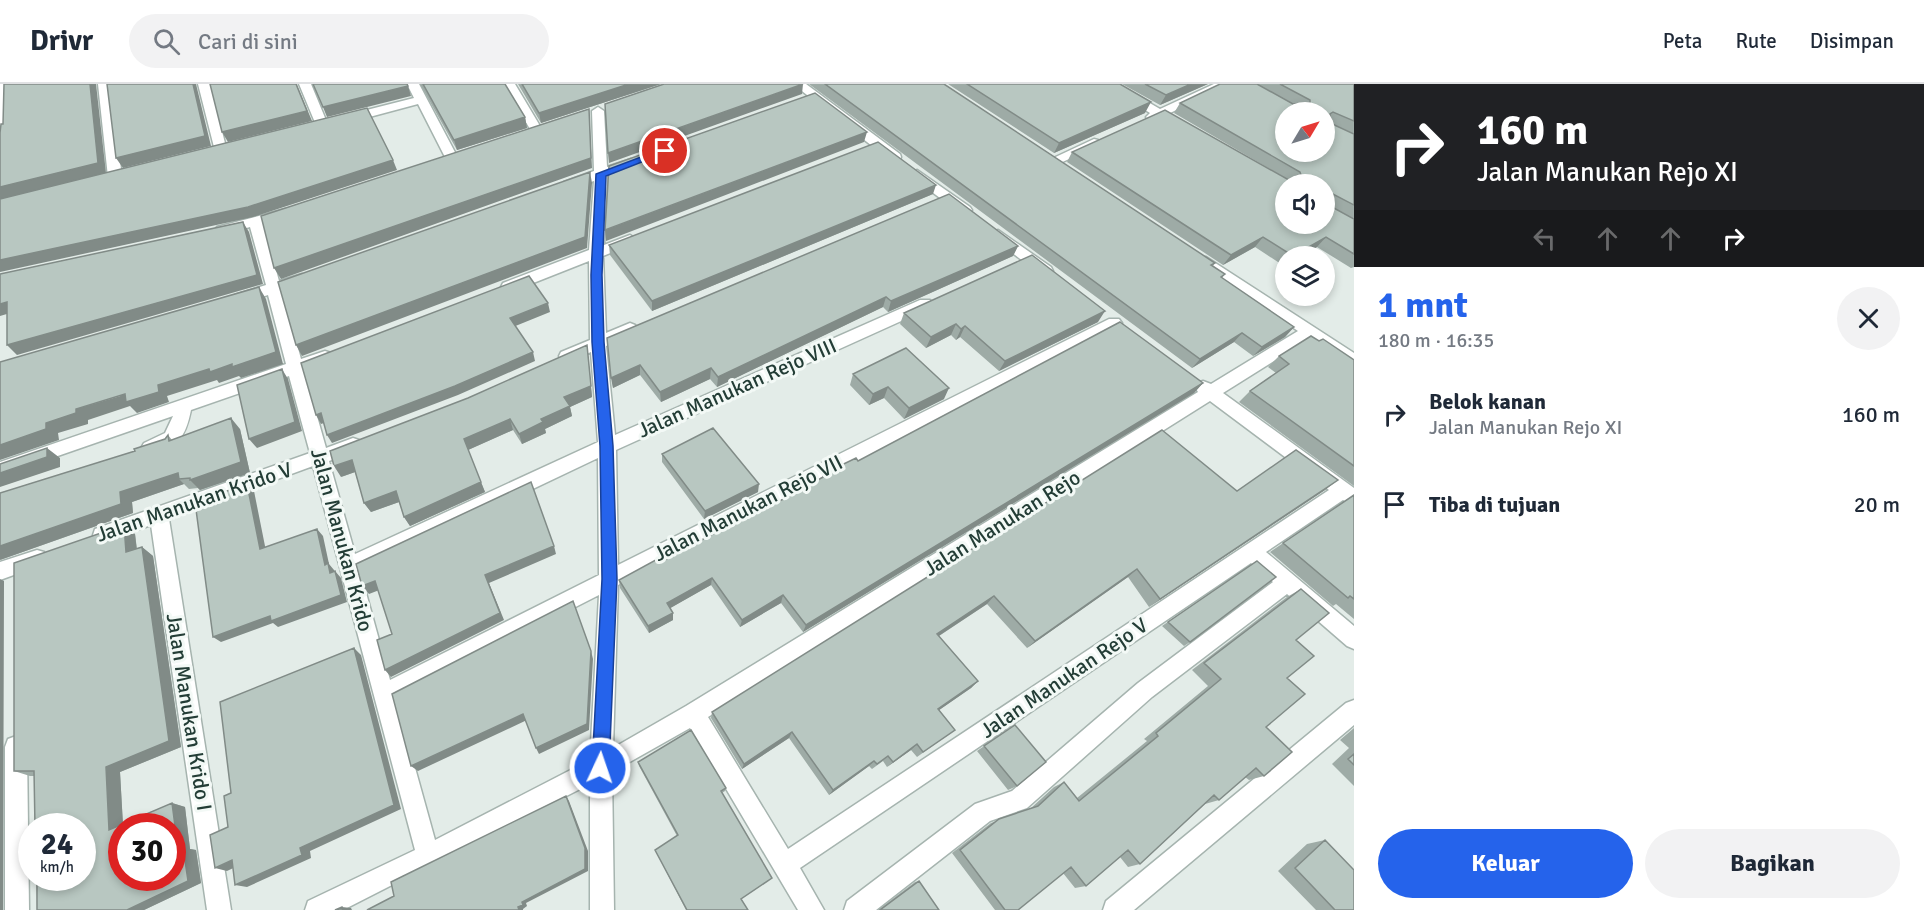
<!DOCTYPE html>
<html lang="id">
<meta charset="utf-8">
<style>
:root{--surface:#fff;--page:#f2f2f3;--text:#1f2937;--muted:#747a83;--line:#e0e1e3;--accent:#2563eb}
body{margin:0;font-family:Signika,sans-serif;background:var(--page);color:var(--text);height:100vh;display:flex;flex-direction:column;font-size:22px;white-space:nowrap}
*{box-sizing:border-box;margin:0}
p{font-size:20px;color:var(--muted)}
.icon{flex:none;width:33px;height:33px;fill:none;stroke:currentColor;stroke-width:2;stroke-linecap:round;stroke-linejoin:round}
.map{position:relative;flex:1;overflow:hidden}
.drawer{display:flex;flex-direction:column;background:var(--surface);width:570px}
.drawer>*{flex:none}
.guide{background:#202124;color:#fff;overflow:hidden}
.needle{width:39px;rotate:52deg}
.controls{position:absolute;left:1275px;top:18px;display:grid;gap:12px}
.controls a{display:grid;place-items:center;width:60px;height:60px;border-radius:50%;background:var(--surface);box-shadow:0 3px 9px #0003;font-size:30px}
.speed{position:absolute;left:18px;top:729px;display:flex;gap:12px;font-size:30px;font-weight:700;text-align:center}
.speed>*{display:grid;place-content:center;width:78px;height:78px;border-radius:50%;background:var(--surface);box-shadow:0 3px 9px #0003;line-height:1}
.speed small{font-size:15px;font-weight:400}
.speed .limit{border:9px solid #d22;background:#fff;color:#111}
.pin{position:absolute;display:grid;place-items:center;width:51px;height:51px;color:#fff;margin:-26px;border:3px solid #fff;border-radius:50%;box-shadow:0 2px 6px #0007}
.me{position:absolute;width:66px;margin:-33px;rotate:3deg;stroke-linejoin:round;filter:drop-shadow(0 0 4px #0008)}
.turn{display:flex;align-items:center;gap:21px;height:126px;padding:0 24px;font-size:27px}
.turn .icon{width:78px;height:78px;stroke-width:2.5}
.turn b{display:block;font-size:42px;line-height:51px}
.lanes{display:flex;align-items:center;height:57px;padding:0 24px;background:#0003;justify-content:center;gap:30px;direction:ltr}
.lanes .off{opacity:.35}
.round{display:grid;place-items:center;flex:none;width:63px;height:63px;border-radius:32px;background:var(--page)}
.overview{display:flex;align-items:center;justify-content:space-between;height:102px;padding:0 24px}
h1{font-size:36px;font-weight:700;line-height:45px;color:var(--accent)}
.cta{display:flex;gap:12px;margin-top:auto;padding:12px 24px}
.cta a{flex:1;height:69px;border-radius:36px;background:var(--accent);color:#fff;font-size:24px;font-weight:700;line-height:69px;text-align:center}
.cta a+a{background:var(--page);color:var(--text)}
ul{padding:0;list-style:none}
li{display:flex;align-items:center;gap:18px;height:90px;padding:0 24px}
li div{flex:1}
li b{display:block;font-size:22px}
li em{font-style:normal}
header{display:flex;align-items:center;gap:36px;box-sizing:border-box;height:84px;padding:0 30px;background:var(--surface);border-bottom:2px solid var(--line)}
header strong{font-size:28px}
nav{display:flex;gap:33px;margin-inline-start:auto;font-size:21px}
.search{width:420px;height:54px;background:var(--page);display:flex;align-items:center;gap:15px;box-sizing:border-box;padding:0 21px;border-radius:33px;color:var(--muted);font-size:22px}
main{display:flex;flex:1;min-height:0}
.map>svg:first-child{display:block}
</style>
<header>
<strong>Drivr</strong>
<div class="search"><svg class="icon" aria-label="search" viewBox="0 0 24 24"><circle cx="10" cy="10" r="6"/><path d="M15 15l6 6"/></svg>Cari di sini</div>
<nav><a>Peta</a><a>Rute</a><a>Disimpan</a></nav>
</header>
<main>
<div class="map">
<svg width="1354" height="826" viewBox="0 0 1354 826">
<rect width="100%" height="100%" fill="#e3ece8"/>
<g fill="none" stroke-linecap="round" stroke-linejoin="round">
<defs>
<path id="minor" d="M0 0H9L6 70 0 74Z
M98 0H110L122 93 115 97 108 93Z
M198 0H210L227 67 226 70H216L215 67Z
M299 0H311L328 41 326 44 322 45 316 41Z
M407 0H419L458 74 457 77H447L418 20 347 39 341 35 343 32 414 14Z
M503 0H515L543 47 541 50H533Z
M793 0H806L900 70 901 73 900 76H890Z
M1103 0H1117L1160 25 1214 0H1230L1168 30 1186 42 1184 45 1180 46 1159 35 1148 36 1146 33 1150 29Z
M598 23 604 27 607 83 631 75 637 79 636 82 607 92 604 161 630 151 637 156 635 159 603 172 606 249 630 239 635 241 638 245 635 249 606 262 615 351 920 216H930L933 220 930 224 616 366 618 481 1109 235H1119L1122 239 1119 243 618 501 613 664 686 622 1198 308 1195 303 1197 299 1203 297 1211 300 1298 247 1201 181 1199 178 1201 175 1206 173 1354 269V283L1309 255 1223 309 1354 404V422L1343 416 1266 468 1354 542V565L1347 562 1287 510 1152 613 1027 724 990 737 876 826H844L847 817 975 720 1012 707 1138 599 1273 498 1251 479 800 784 824 826H798L690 644 612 688 614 826H590V700L343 826H305L308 817 415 766 313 382 169 435 231 826H207L151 441 102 459 95 457 93 451 95 445 310 369 289 292 191 326C185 355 178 362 150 371L144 369 141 364 144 359 165 349 173 332 0 392V378L286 280 268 211 240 220 232 215 235 211 266 201 250 143 222 151 215 146 217 143 285 125 290 126 292 129 290 132 263 139 279 197 302 190 309 195 307 199 282 207 301 275 325 267 331 269 333 273 331 277 304 286 326 364 353 354 359 356 362 361 359 366 329 377 355 470 598 358 591 268 567 278 561 276 559 272 561 268 590 256 589 177 513 207H503L501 203 503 199 589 166 594 97 569 105 562 101 564 98 594 87 592 27ZM1210 317 1329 406 788 765 708 633ZM598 374 599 491 390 596 360 487ZM599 511 590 676 435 756 396 615Z
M1094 55 1098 56 1100 59 1098 62 1058 80H1048L1047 77Z
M917 86 970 123 972 126 970 129H960L912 93 910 90Z
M998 146 1051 183 1053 187 1051 191H1041L993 154 991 151Z
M37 466 44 468 46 474 44 480 0 496V478Z
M1354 616V641L1134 826H1103L1106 817 1346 619Z
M16 652 24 655 27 663 29 826H5V663L8 655Z"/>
</defs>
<!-- minor casing -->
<use href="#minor" stroke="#a6b4af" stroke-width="3"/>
<!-- minor -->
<use href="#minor" fill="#fff" fill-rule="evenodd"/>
</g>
<!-- wall -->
<path fill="#9eaba6" d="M420 0H505L525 33 527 44 457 66Z
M518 0H661L541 39Z
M809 0H944L1215 179 1213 182 1225 190 1222 194 1294 243 1285 253 1253 272 1234 258 1192 284Z
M948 0H1120L1145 29 1054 69Z
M1122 0H1208L1160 21Z
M1220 0H1354V183L1351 184 1317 163 1301 172H1286V181L1284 182 1255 163 1223 181 1067 78 1072 68 1275 88 1174 29 1180 19Z
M933 110 652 227 610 171 609 161Z
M1018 162 1013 172 888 228 883 223 717 303 710 295 661 318 640 291 613 304 607 254Z
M904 229 1098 238 999 287 960 253 956 256 951 251 926 264 900 240Z
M1319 257 1354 276V402L1239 318 1250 307 1276 289 1268 283 1279 272Z
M587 261 592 313 570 323 572 332 545 345 546 349 522 360 513 346 468 366 485 408 410 442 404 433 399 418 371 428 364 419 355 388 341 393 468 314Z
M853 290 944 315 904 335 884 314 869 321 850 301Z
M1203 299 1194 309 803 548 781 519 740 543 711 501 670 524 673 529V536L649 549 620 504 619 496 665 476 718 447V444L776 419 822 393 823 390 858 377Z
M240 345 250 389 200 406 198 404 189 405 184 400 132 418 133 429 0 476 135 367 165 355 168 351 172 356Z
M662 370 758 408 704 435 662 378Z
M1325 406 1149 523 1128 493 1027 564 987 520 939 552 978 597 971 604 939 626 955 646 917 673 911 666 887 683 883 677 872 685 869 682 829 711 789 654 742 685 711 634 712 628 1237 407Z
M1354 411V535L1336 520 1333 522 1270 468Z
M135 450 137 465 142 463 153 472 181 663 120 688 123 740 172 719 185 723 190 765 196 766 201 799 144 826H37L34 692H30L14 687Z
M1257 477 1190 558 1184 562 1162 542Z
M1301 505 1296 556 1287 594 1266 643 1264 692 1249 696 1245 693 1219 716 1205 720 1140 780 1128 783 1120 773 1086 802 1075 804 1063 789 1018 826H995L952 769 991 739 1030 725 1054 703 1064 698 1077 714 1147 657 1144 655 1208 602 1192 586 1287 513Z
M1015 641 1017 702 1008 706 977 667Z
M1354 644V702L1332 680 1349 664 1340 656Z
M638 678 726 704 725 707 722 709 742 816 748 826H686L655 766 677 752 639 682Z
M1325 756 1354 826H1316L1278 787 1307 760Z
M919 797 939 826H878L915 798Z"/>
<!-- shaded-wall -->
<path fill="#818b87" d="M90 0H96L106 89 0 116V103Z
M193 0H196L211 62 123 84 116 74Z
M296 0H297V1L312 37 228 58 222 48Z
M629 0H661L541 39 539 29Z
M803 0 802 10 609 79 608 69Z
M1191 0H1208L1160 21 1166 11Z
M408 2 411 12 327 33 323 23Z
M1151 18 1145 29 1054 69 1059 59Z
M589 25 592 84 281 195 274 184Z
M525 33 527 44 457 66 454 56Z
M867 48 864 58 606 157 605 146Z
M393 76 397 86 253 133 0 188V176Z
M590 88 592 99 587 164 302 272 296 261Z
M936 101 933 110 652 227V217Z
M243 138 249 148 263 200 17 271 7 261Z
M1263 153 1255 163 1223 181 1231 171Z
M1326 153 1317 163 1301 172H1293Z
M1018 162 1013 172 888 228 891 217Z
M259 203 266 215 283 280 241 294 239 292 219 299 217 296 167 312 169 318 137 329 130 322 88 336V340L58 349 59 356 0 376V361L46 339 76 325 158 301Z
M886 213 883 223 717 303 718 293Z
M7 218 17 227 0 232V220Z
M548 219 550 228 513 243 510 234Z
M1105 227 1098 238 999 287 1005 277Z
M956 240 951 251 926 264 931 253Z
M965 242 960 253 956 256 961 245Z
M1294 243 1285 253 1253 272 1262 263Z
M1242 249 1234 258 1192 284 1200 275Z
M587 261 592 313 570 323 572 332 545 345 546 349 522 360 519 350 541 335 564 313Z
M533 268 535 277 458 311 332 359 327 351Z
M640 281V291L613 304 611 294Z
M711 284 710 295 661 318 660 308Z
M282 285 288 295 302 347 257 364 249 355Z
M1203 299 1194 309 803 548 806 541Z
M888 303 884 314 869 321 873 310Z
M949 304 944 315 904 335 909 324Z
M321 329 327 338 321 340 316 331Z
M231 334 240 345 250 389 200 406 190 396Z
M510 335 513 346 468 366 485 408 410 442 404 433 464 355Z
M47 364 60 374V383L0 403V389Z
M352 376 358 387 341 393 334 382Z
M178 389 179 395 184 400 132 418 133 429 0 476V462L120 408Z
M1338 396 1325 406 1149 523 1160 515Z
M247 400 254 407 267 472 260 465Z
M759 400 758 408 704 435 705 427Z
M396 407 402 417 371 428 364 419Z
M124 441 135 450 138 477 126 468Z
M317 445 323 452 329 480 334 486 336 496 325 481Z
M554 462 556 470 489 499 504 536 391 593 385 586 485 491Z
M142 463 153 472 181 663 120 688 123 742 109 746 106 683Z
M1137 485 1128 493 1027 564 1035 557Z
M335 487 341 494 347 518 278 543 273 539 221 558 213 553Z
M712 494 711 501 667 526V519Z
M0 495 4 497 3 826H0Z
M375 497 382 505 369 510 362 502Z
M783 511 781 519 740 543 742 536Z
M994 512 987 520 931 557 937 550Z
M673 529V536L649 549 648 542Z
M354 564 361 571 401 725 310 767 311 774 247 803 235 801 300 764Z
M591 567 593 575 589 646 539 670 536 664Z
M978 597 971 604 932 631 938 625Z
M523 630 527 636 418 687 411 682Z
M792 648 789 654 742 685 744 680Z
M917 660 911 666 887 683 893 678Z
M874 677 869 682 829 711 833 706Z
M566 712 569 717 588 767V787L526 819 527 822 523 825V826H519L518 823 522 818Z
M172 719 185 723 190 765 196 766 201 799 144 826H127L178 765Z
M232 776 244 779 227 787 215 784Z
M342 823 351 824 352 826H343Z"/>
<!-- building -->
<path fill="#b8c7c1" stroke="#818b87" stroke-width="1.5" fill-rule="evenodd" d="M4 0H90L98 79 0 103V49L1 40H3Z
M107 0H193L205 52 116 74Z
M210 0H296L307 27 222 48Z
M313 0H407L408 2 323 23Z
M423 0H505L525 33 454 56Z
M522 0H629L539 29Z
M664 0H803L608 69 605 20Z
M825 0H944L1215 179 1211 181 1225 190 1221 193 1294 243 1262 263 1242 249 1200 275Z
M967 0H1120L1151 18 1059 59Z
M1145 0H1191L1166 11Z
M1220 0H1257L1293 20 1310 19V16L1280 0H1354V37L1333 28 1330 30V39L1354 50V121L1331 109 1332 123 1354 135V170L1326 153 1293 172 1263 153 1231 171 1072 68 1165 26 1294 99 1296 92 1301 91 1300 88 1180 19ZM1286 28H1324V68H1286ZM1286 100H1324V140H1286Z
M815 9 867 48 605 146 609 82Z
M367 24 393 76 248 123 0 176V115Z
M589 25 591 74 274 184 261 132Z
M878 58 936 101 652 217 609 161Z
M590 88 585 153 296 261 278 198Z
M949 110 1018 162 891 217 886 213 718 293 711 284 660 308 640 281 611 294 607 254Z
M243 138 257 191 7 261V218L0 220V190Z
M1032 171 1105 227 1005 277 965 242 961 245 956 240 931 253 904 229Z
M529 192 548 219 510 234 533 268 455 302 327 351 321 329 316 331 301 279Z
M259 203 276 268 232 283V280L210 288 209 285 158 301 159 308 126 318 125 310 76 325V329L46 339V345L0 361V278Z
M1120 238 1203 299 806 541 783 511 742 536 712 494 667 519 673 529 648 542 619 496 663 472 665 476 720 446 718 444 773 416 776 419 825 392 823 390 856 374 858 377Z
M1311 252 1319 257 1323 255 1354 276V382L1250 307 1289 280 1279 272Z
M587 261 591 302 564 313 570 322 541 335 543 338 519 350 510 335 464 355 481 398 404 433 396 407 364 419 352 376 334 382 330 367 468 314Z
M906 264 949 304 909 324 888 303 873 310 853 290Z
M282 285 295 338 249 355 237 301Z
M231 334 241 378 190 396V394L179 395 178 389 120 408 121 420 0 462V409L135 367 134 365 165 355 168 351 169 357Z
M713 344 759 400 705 427 662 370Z
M1162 346 1237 407 1296 366 1338 396 1160 515 1137 485 1035 557 994 512 937 550 978 597 938 625 955 646 923 668 917 660 893 678 888 672 877 680 874 677 833 706 792 648 744 680 712 628Z
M47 364V373L0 389V380Z
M531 398 554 462 485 491 500 529 385 586 377 556 392 550 375 497 362 502 356 480Z
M247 400 260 465 317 445 325 481 328 479 330 489 335 487 341 511 271 537 270 532 213 553 195 418Z
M1354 411V515L1350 512 1348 514 1283 459Z
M124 441 126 468 142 463 169 657 106 683 109 746 172 719 178 765 183 763 188 797 127 826H37V794H82V742H35L34 687H14V479ZM122 742H172V794H122Z
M1257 477 1276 493 1190 558 1168 538Z
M1301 505 1329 529 1296 556 1314 572 1287 594 1305 610 1266 643 1292 668 1264 692 1256 684 1219 716 1214 711 1140 780 1128 766 1086 802 1071 783 1018 826H1005L960 766 999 735 1038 722 1064 698 1079 717 1158 652 1156 649 1221 595 1204 579Z
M573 517 591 567 587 640 536 664 523 630 411 682 392 610Z
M354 564 394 721 300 764 302 771 235 801 232 776 215 784 210 751 228 743 224 712 231 709 220 618Z
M1015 641 1046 678 1017 702 984 662Z
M691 646 726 704 721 707 772 794 741 815 748 826H687L655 766 678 751 638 678Z
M1354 670V681L1348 675Z
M566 712 585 764V785L522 818 523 821 518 823 519 826H367L394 812 391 798Z
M1325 756 1354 786V826H1335L1295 784Z
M919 797 939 826H880Z
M342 823 343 826H335Z"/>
<!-- route -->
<path fill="#2563eb" stroke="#184099" stroke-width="1.5" d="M662 65 670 67 606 92 602 191 604 258 613 362 617 495 609 684 606 690 600 692 595 690 592 684 602 495 600 362 592 258 591 191 596 90Z"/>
<g text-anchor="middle" stroke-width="6" stroke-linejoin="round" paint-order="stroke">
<!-- street labels -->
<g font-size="21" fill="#233d36" stroke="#f3f9f6">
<text transform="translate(737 304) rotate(-24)" y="7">Jalan Manukan Rejo VIII</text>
<text transform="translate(194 418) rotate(-19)" y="7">Jalan Manukan Krido V</text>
<text transform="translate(748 424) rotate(-27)" y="7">Jalan Manukan Rejo VII</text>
<text transform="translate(1002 439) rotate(-32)" y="7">Jalan Manukan Rejo</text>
<text transform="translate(342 456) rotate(75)" y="7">Jalan Manukan Krido</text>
<text transform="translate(1064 594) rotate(-34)" y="7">Jalan Manukan Rejo V</text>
<text transform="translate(189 628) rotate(81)" y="7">Jalan Manukan Krido I</text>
</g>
</g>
</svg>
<div class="controls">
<a><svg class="needle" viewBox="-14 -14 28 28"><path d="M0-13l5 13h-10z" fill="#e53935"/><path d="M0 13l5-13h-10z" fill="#747a83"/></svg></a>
<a><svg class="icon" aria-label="sound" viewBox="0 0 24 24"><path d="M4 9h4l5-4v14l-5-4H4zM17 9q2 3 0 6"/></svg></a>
<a><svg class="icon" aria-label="layers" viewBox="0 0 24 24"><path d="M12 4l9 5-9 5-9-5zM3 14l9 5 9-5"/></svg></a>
</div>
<div class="speed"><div>24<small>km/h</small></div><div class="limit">30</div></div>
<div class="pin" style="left:665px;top:67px;background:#d93025"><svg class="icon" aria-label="arrive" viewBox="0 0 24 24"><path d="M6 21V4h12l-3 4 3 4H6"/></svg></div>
<svg class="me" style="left:600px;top:684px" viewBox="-20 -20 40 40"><circle r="17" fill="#2563eb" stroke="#fff" stroke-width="3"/><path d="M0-11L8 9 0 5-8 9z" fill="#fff"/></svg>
</div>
<section class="drawer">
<div class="guide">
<div class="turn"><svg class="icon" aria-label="right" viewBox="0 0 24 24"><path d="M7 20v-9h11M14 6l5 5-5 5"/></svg><div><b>160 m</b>Jalan Manukan Rejo XI</div></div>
<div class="lanes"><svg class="icon off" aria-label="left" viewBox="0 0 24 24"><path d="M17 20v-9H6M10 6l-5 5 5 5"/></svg><svg class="icon off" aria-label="ahead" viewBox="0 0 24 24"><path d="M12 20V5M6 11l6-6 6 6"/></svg><svg class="icon off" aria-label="ahead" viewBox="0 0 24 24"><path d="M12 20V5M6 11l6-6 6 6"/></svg><svg class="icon" aria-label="right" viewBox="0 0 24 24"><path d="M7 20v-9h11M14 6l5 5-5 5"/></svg></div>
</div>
<div class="overview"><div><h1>1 mnt</h1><p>180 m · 16:35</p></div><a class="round"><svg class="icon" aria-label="close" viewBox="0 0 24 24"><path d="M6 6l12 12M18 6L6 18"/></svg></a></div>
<ul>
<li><svg class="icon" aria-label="right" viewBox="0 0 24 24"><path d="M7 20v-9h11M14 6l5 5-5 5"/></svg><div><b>Belok kanan</b><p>Jalan Manukan Rejo XI</p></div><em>160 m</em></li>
<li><svg class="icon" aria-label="arrive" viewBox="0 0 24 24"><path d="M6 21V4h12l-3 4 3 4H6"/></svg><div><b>Tiba di tujuan</b></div><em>20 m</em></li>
</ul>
<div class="cta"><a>Keluar</a><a>Bagikan</a></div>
</section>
</main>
